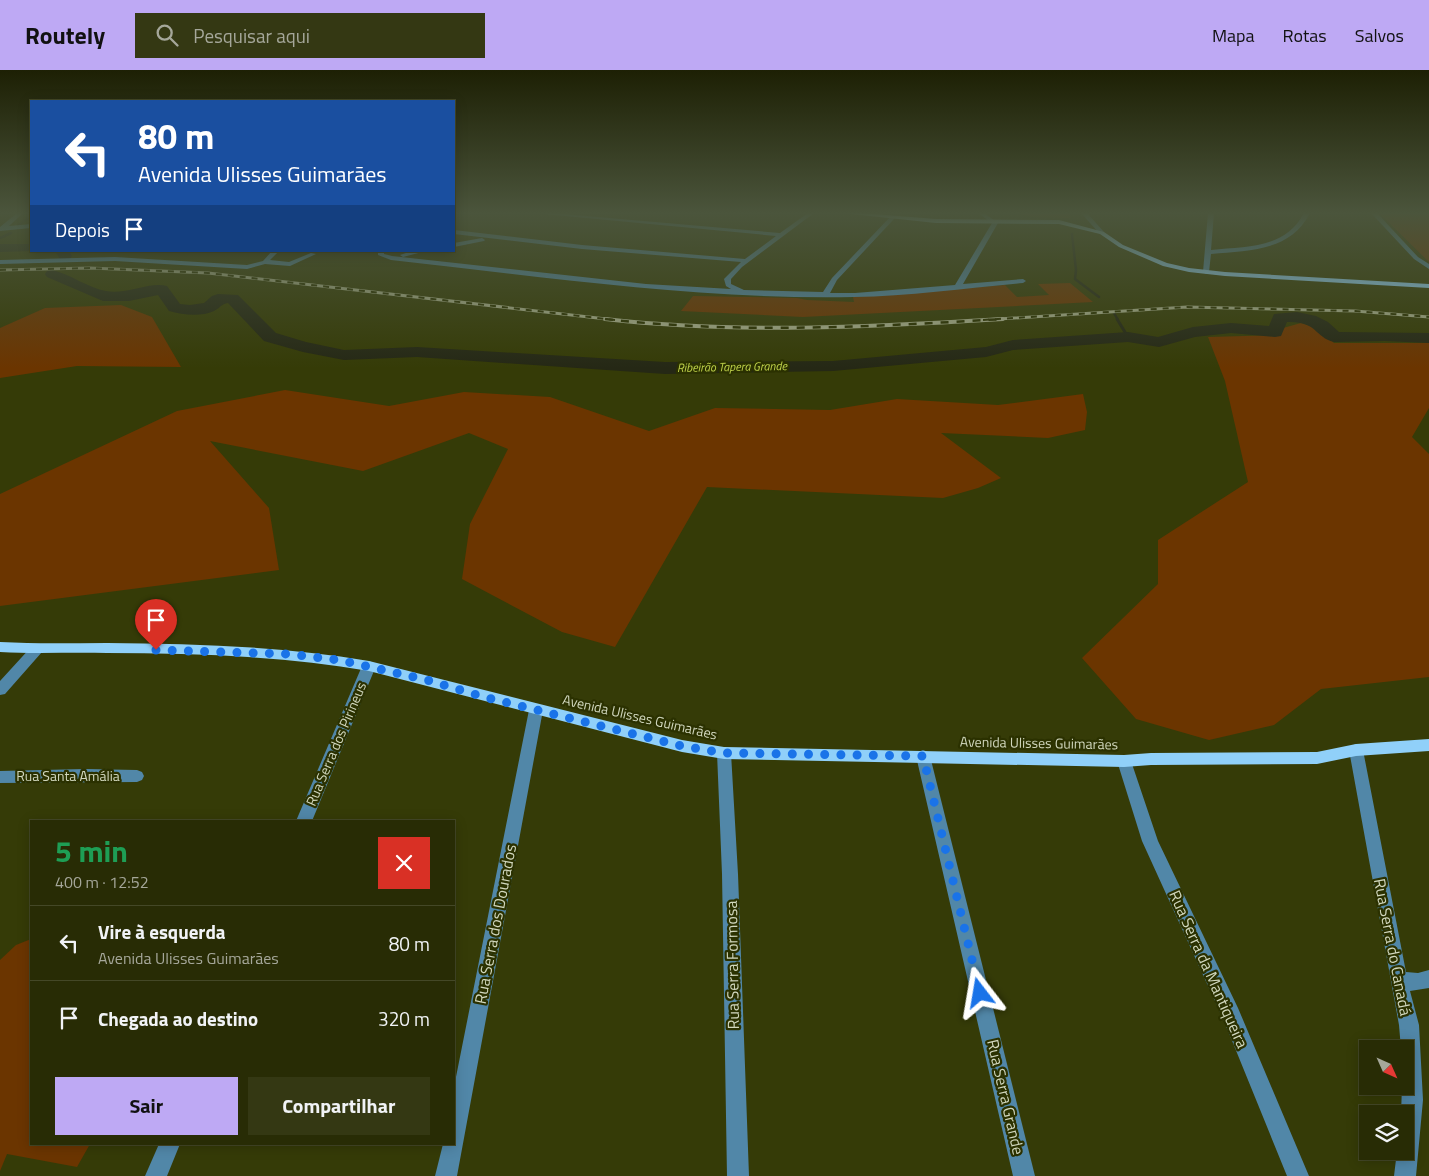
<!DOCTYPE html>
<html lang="pt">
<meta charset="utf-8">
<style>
:root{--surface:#282c05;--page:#343813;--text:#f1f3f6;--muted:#a5a79a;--line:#444827;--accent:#bea9f4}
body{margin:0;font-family:"Titillium Web",sans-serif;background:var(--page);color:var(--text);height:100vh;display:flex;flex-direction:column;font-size:19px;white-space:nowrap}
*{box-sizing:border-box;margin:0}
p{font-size:16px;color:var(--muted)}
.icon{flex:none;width:28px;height:28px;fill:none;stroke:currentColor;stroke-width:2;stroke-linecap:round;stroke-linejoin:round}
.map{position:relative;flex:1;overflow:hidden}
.side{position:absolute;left:30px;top:750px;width:425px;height:325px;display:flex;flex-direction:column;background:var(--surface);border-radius:0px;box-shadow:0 2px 12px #0003,0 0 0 1px var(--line)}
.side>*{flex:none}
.top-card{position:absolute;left:30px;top:30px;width:425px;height:152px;border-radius:0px;box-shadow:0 2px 12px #0003,0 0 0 1px var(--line);background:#1a4fa0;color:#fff;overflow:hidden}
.needle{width:32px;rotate:135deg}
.fabs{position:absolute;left:1359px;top:970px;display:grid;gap:10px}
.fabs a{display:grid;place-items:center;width:55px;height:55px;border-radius:0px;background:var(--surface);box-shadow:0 2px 12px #0003,0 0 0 1px var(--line);font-size:25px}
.pin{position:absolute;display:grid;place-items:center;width:42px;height:42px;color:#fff;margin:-51px -21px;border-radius:50% 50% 50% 0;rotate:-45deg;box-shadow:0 0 5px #0007}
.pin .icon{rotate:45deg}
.me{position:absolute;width:55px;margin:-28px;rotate:346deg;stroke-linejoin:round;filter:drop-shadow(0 0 4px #0008)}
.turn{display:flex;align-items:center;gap:18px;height:105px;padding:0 25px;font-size:22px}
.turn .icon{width:65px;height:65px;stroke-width:2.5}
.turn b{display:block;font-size:35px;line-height:42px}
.then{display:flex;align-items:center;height:48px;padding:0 25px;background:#0003;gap:10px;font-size:19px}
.round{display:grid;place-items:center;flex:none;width:52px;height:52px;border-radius:0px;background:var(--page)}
.overview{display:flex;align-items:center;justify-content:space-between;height:85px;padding:0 25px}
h1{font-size:30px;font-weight:700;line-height:38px;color:#1e9e55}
.cta{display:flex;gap:10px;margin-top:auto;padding:10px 25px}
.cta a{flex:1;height:58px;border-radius:0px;background:var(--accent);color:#111;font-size:20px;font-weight:700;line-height:58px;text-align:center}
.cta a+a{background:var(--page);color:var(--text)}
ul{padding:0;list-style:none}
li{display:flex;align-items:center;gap:15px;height:75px;padding:0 25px;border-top:1px solid var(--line)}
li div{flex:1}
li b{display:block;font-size:19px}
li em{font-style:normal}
header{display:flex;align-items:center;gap:30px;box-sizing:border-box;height:70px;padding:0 25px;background:var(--accent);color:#111}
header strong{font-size:24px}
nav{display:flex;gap:28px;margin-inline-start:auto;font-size:18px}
.search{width:350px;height:45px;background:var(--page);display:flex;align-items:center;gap:12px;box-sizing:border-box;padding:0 18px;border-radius:0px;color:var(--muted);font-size:19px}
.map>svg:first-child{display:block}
</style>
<header>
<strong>Routely</strong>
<div class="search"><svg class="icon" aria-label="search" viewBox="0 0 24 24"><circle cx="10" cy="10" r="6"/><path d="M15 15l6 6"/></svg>Pesquisar aqui</div>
<nav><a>Mapa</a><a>Rotas</a><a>Salvos</a></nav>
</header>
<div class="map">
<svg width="1429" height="1106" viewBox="0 0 1429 1106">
<rect width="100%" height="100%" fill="#353b07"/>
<!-- green -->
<path fill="#6b3500" d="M1016 143H1069L1071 147 1069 148 1032 147Z
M1379 143H1425L1429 145V192Z
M1070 213 1093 232 803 247 681 241 693 226 797 228 807 230 854 232 853 227 1005 215 1017 227 1049 225 1038 214Z
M121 235 152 247 181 297 77 296 0 308V258L45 238Z
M1301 253 1317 258 1334 273H1429V338L1412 367 1429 384V607L1321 619 1274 655 1209 670 1136 649 1082 588 1158 514V470L1248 412 1225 311 1208 267 1281 265 1283 258Z
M285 320 389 336 464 322 550 327 649 361 715 338 830 340 897 329 998 335 1083 324 1087 342 1085 360 1048 368 941 363 1001 408 978 418 943 428 707 417 615 577 562 562 462 509 470 454 508 379 469 363 363 401 210 371 269 438 279 500 0 536V424L177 341Z
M31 869V1074H90L77 1097 7 1084 0 1101V890L16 875Z"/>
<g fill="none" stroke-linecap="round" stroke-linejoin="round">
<!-- stream-far1 -->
<path stroke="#252815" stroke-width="2.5" d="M19 155 31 145
M1072 164 1076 200 1075 209 1099 227
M0 168 11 163
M1114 243 1118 250"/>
<!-- stream -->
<path stroke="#252815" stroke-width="3" d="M1117 249 1128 267"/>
<!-- river -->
<path fill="#252815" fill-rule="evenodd" d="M0 174H31V181H35L0 182Z
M55 181H69L72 186 70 189H60Z
M52 200C70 204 88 218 106 221 126 225 150 211 167 216L180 234 190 235 204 233 212 226 218 224 238 225 276 263 306 272 344 280 417 277 665 292 833 291 986 277 1013 270 1128 262 1158 267 1193 257 1231 253 1269 256 1274 244 1297 242 1316 246 1328 252 1339 262 1429 263V273L1385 271 1334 272C1314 267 1318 251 1287 252L1281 266 1275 267 1231 263 1195 267 1159 277 1128 272 1013 280 986 287 833 301 665 304 417 287 344 290 303 282 264 271 228 233C221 234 220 238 214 241 201 247 183 245 169 241L158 225 129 231H103L47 207 45 204 47 201Z"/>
<!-- minor -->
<path fill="#5187a8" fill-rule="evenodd" d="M17 143H23L9 156 31 154V158L0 161V157Z
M533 143H552L780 163 808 143H814L742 197 731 209V214L744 220 823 222 832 208 890 147H894V149L837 210 830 223H855L955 215 992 153 978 143H984L998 153 963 214 1023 209 1026 211 1023 213C968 218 909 226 854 227 699 230 544 207 391 190L378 185V181H384V184L392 186 646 214 731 219 726 216 724 209 741 192 582 179 454 164V160L582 175 745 189 776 166Z
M1081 143H1087L1104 162V164H1100Z
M1208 143H1214L1211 180C1247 176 1285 179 1304 143H1310C1290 182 1249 180 1211 184L1209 202 1206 204 1203 202Z
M1371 143H1377L1418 187 1429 194V199L1414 189Z
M482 168 485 170 484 171 454 177V173Z
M272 181H279L270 190 289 192 311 183 316 184 290 196 265 194 247 199 115 191 0 194V190L115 187 247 195 263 191Z
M412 181H426L403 187 400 185Z
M37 574 42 576 43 579 42 582 5 624 0 625V611L32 576Z
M369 591 374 593 376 596 312 751H296L362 596 364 593Z
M536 635 541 636 543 640 457 1106H435L443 1074H454V1017L529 640 531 636Z
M1356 674 1361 676 1363 680 1406 902 1418 903 1429 900V918L1410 921 1419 955 1423 1030 1416 1106H1394L1397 1081H1405V1044H1401L1402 1016H1405V979H1401L1399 955 1349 680 1351 676Z
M724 677 729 679 731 683 738 804 749 1106H727L722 804 717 683 719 679Z
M923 680 928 682 930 686 1035 1106H1013L916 686 918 682Z
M1124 685 1129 687 1131 691 1158 771 1238 938 1309 1106H1287L1224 951 1142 771 1117 691 1119 687Z
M85 699 137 700 142 702 144 706 142 710 137 712 0 713V701Z
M159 1074H180L167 1106H145Z"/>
<!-- major -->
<path fill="#90d0f9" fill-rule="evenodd" d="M842 143H861L936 149 1059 150 1104 162 1123 175 1167 193 1189 198 1225 202 1429 214V218L1225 206 1189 202 1163 196 1119 177 1100 164 1059 154 936 153Z
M0 572C36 574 71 573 107 573 194 574 283 576 369 591L682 670 724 677 1124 685 1151 683 1317 682 1356 674 1429 669V681L1356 686 1317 694 1151 695 1124 697 724 689 682 682 369 601C283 586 194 583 107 583 71 582 36 584 0 582Z"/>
<defs>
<path id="rail-far1" d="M0 200 90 198 208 203 615 250
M983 250 1187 237 1355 241 1429 247"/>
<path id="rail" d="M605 249C737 264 870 257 1003 249"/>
</defs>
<!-- rail-far1 casing -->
<use href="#rail-far1" stroke="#a5ab89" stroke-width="3"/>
<!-- rail casing -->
<use href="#rail" stroke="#a5ab89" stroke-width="4"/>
<!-- rail-far1 -->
<use href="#rail-far1" stroke="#2b3100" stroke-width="2" stroke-dasharray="6" stroke-linecap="butt"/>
<!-- rail -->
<use href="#rail" stroke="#2b3100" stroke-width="2.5" stroke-dasharray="8" stroke-linecap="butt"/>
</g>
<!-- sky -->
<linearGradient id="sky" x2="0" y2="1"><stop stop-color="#1d2004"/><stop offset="0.48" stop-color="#4b553c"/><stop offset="1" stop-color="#4b553c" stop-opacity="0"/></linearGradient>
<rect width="1429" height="298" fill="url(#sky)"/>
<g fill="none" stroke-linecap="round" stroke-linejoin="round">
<!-- route -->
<path stroke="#1a73e8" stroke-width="9" stroke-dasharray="0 16.2" d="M156 580 288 584 339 590 427 610 484 627 682 676 724 683 923 686 980 923"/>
</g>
<g text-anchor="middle" stroke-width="4.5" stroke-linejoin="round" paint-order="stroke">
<!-- far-water labels -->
<g font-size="12" font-style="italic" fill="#bfd24a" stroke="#2b3100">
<text transform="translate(732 297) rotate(-1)" y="4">Ribeirão Tapera Grande</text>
</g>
<!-- street labels -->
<g font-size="14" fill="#d1d7bd" stroke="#2b3100">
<text transform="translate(640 647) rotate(13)" y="5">Avenida Ulisses Guimarães</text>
<text transform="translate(1039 673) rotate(1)" y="5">Avenida Ulisses Guimarães</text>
<text transform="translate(336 674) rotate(-67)" y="5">Rua Serra dos Pirineus</text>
<text x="68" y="711">Rua Santa Amália</text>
</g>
<!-- near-street labels -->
<g font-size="16" fill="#d1d7bd" stroke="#2b3100">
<text transform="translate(495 854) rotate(-79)" y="6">Rua Serra dos Dourados</text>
<text transform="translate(1393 877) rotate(79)" y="6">Rua Serra do Canadá</text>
<text transform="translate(732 895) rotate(-91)" y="6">Rua Serra Formosa</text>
<text transform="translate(1209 899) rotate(66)" y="6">Rua Serra da Mantiqueira</text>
<text transform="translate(1006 1027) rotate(77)" y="6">Rua Serra Grande</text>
</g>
</g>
</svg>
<div class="fabs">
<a><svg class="needle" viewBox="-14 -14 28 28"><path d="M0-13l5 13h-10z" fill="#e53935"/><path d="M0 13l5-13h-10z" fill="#a5a79a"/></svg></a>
<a><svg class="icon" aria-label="layers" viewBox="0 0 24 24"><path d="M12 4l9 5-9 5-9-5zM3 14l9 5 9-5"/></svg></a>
</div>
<div class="pin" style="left:156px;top:580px;background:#d93025"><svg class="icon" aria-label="arrive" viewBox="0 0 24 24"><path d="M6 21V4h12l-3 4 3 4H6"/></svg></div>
<svg class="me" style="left:980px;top:923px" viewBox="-20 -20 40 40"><path d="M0-17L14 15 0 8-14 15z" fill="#1a73e8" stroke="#fff" stroke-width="4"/></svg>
<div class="top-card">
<div class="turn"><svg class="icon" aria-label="left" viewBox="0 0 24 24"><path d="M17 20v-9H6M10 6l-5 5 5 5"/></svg><div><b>80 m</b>Avenida Ulisses Guimarães</div></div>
<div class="then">Depois<svg class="icon" aria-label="arrive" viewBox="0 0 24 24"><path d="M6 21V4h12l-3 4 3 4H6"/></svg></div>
</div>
<section class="side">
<div class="overview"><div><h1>5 min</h1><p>400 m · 12:52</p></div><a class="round" style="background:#d93025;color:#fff"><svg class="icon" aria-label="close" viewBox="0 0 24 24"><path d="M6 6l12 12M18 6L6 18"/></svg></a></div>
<ul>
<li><svg class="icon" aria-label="left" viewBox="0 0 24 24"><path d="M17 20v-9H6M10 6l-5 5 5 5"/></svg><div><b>Vire à esquerda</b><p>Avenida Ulisses Guimarães</p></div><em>80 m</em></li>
<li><svg class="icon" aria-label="arrive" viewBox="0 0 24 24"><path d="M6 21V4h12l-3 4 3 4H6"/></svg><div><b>Chegada ao destino</b></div><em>320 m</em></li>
</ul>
<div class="cta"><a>Sair</a><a>Compartilhar</a></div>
</section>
</div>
